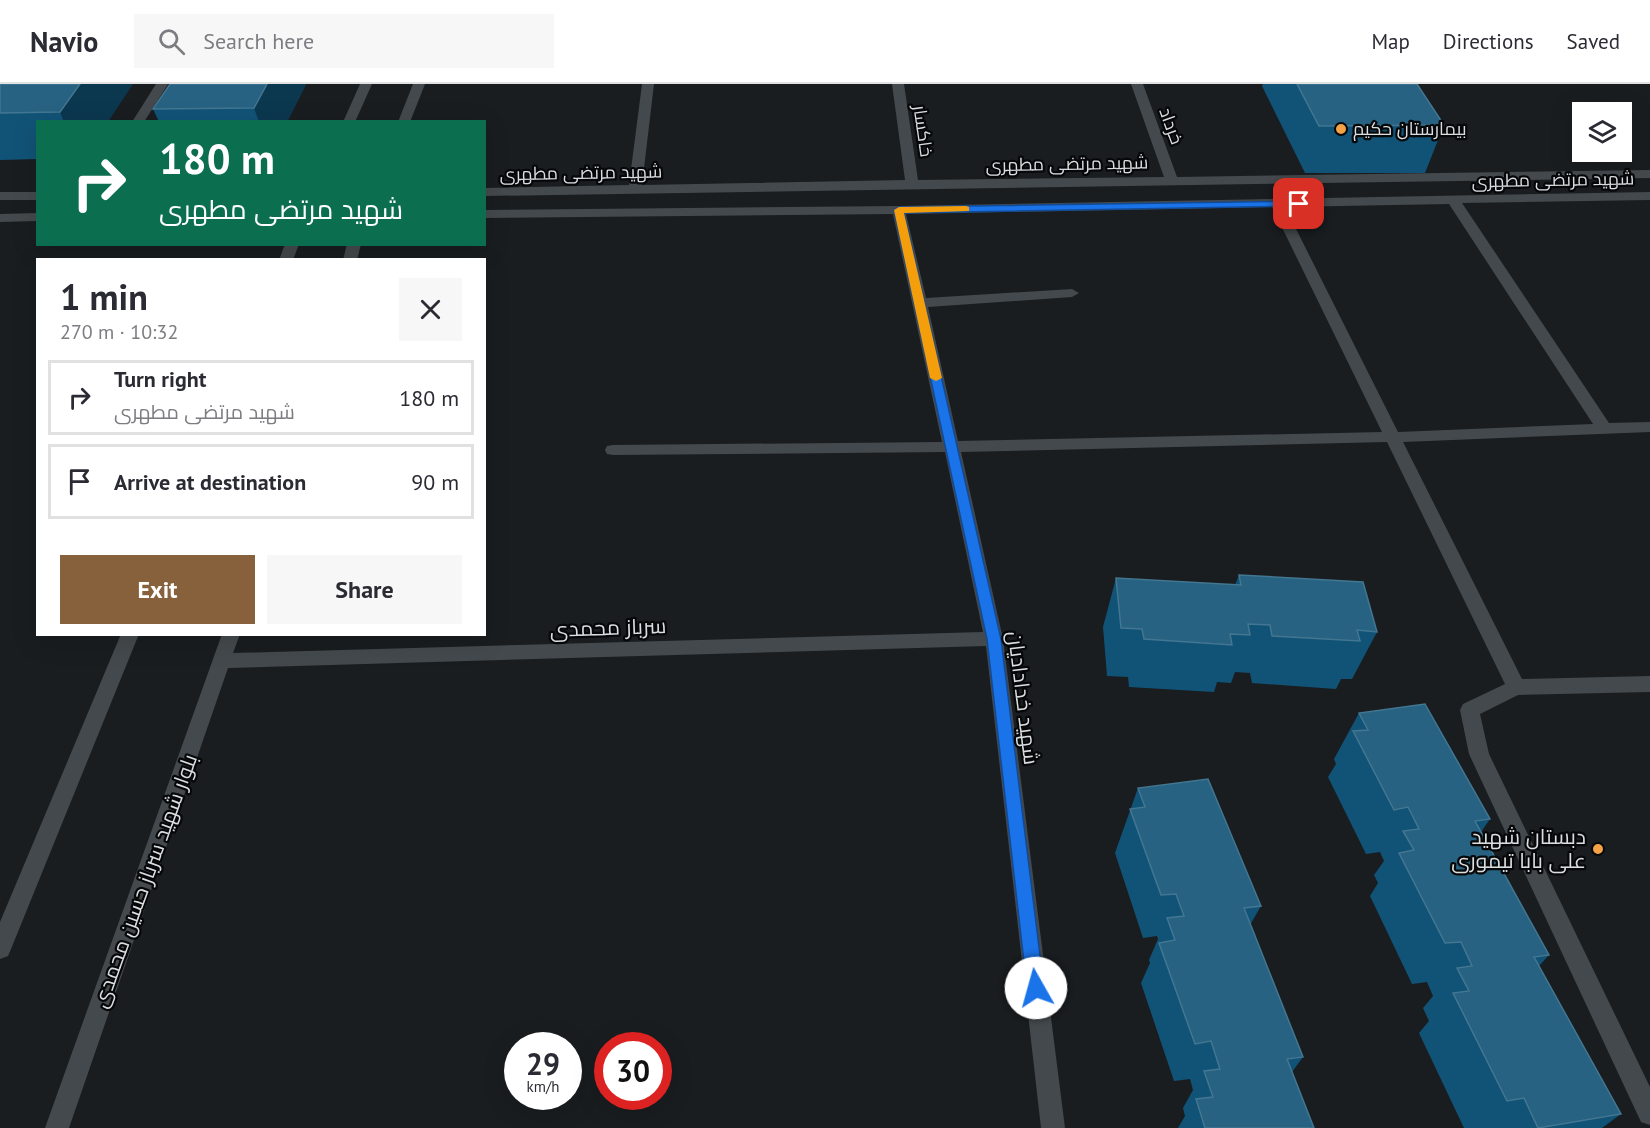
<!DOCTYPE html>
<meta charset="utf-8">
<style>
:root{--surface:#fff;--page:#f7f7f7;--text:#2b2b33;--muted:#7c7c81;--line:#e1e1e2;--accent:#86613c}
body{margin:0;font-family:"PT Sans",Cairo,sans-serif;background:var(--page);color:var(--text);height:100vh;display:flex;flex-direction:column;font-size:22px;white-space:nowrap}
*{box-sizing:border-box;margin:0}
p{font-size:20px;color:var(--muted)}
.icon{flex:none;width:33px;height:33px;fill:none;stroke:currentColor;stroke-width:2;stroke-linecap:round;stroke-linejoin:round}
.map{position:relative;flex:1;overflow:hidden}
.details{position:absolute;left:36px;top:174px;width:450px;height:378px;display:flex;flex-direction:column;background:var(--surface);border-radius:0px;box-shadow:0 6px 24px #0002}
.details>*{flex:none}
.banner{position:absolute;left:36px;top:36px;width:450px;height:126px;border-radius:0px;box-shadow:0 6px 24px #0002;background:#0b6e4f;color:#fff;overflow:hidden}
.fabs{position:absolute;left:1572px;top:18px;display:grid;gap:12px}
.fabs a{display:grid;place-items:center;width:60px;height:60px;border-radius:0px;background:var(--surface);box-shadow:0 6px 24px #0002;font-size:30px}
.speed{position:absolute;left:504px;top:948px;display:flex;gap:12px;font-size:30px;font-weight:700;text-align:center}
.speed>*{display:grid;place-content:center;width:78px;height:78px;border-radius:50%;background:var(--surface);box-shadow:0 6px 24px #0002;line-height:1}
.speed small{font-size:15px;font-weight:400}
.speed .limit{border:9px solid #d22;background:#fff;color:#111}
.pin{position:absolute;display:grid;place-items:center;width:51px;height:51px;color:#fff;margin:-26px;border-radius:12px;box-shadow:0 3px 9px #0006}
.me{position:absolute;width:66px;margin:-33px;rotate:353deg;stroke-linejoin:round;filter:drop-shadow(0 0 4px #0008)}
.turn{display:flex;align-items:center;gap:21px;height:126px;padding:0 24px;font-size:27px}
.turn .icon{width:78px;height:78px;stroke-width:2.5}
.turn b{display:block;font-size:42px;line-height:51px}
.round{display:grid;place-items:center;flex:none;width:63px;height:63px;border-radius:0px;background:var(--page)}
.head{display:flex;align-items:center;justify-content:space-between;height:102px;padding:0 24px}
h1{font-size:36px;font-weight:700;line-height:45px}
.button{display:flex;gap:12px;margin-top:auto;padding:12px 24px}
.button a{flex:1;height:69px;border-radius:0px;background:var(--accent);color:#fff;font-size:24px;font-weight:700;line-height:69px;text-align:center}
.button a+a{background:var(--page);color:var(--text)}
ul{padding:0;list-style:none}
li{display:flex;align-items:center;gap:18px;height:75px;margin:0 12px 9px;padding:0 12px;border:3px solid var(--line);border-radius:0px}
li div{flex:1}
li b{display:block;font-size:22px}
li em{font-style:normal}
header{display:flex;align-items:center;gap:36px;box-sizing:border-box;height:84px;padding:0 30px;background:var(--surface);border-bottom:2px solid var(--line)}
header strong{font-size:28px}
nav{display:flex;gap:33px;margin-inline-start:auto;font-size:21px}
.search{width:420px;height:54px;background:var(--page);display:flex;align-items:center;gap:15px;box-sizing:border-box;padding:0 21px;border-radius:0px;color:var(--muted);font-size:22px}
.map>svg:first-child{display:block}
</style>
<header>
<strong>Navio</strong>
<div class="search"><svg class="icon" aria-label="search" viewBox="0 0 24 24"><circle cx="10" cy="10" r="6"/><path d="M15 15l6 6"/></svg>Search here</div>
<nav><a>Map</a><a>Directions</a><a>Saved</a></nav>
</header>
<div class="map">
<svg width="1650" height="1044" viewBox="0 0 1650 1044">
<rect width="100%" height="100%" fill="#191d20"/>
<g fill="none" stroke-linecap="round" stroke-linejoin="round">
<!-- minor -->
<path fill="#44494d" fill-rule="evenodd" d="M156 0H168L144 38H132Z
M360 0H372L355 38H343Z
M413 0H425L410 38H398Z
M642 0H654L642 101 905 96 892 0H904L918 96 1164 93 1131 0H1143L1177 93 1650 86V94L484 112V104L629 101Z
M0 108H38V116H0Z
M1650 108V116L1462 119 1609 339 1650 338V348L1403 358 1522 595 1650 592V608L1518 611 1480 630 1489 670 1650 1003V1041L1641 1038 1469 670 1460 626 1463 620 1505 600 1387 358 961 368 1003 555 1065 1044H1041L986 562 228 584 69 1044H45L222 550H240L233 569 983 548 945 368 613 371 607 370 605 366 607 362 613 361 942 358 893 130 484 134V126L899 122ZM1449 120 1593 340 1398 348 1285 123ZM1272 123 1382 348 958 357 928 223 1072 213 1079 209 1072 205 926 214 906 130Z
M38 129V137L0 138V130Z
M285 160H299L293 176H279Z
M347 160H361L357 176H343Z
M121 550H139L11 865 8 872 0 875V838Z"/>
</g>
<!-- wall -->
<path fill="#115377" d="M0 0 108 38H38V75L0 76Z
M306 0 287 38H159L153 25Z
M1263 0H1417L1444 41 1425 89H1305L1262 2Z
M1239 491 1377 548 1352 595H1341L1336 605 1252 599 1250 589 1235 588 1231 599 1217 598 1214 608 1129 603 1128 593 1107 592 1103 543 1116 494 1235 501Z
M1359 629 1490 735 1481 748 1549 871 1539 882 1621 1030 1602 1044H1464L1419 949 1429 937 1423 924 1433 912 1427 898 1412 900 1370 812 1378 799 1374 791 1384 777 1380 768 1366 770 1328 693 1336 680 1334 675Z
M1138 704 1261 822 1250 841 1303 973 1292 988 1314 1044H1178L1185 1032 1183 1024 1193 1006 1190 995 1174 997 1141 899 1150 879 1149 876 1158 855 1157 852 1143 854 1115 769Z"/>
<!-- shaded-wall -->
<path fill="#0b374f" d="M80 0H133L108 38H64L60 28Z
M267 0H306L287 38H259L254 24Z"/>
<!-- building -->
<path fill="#276282" stroke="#437691" stroke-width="1.5" d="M0 0H80L60 28 0 29Z
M170 0H267L254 24 153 25Z
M1297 0H1417L1444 41 1319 42Z
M1239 491 1363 498 1377 548 1357 546 1360 557 1272 552 1270 541 1248 540 1250 551 1230 550 1232 561 1144 555 1142 545 1121 544 1116 494 1241 501Z
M1425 620 1490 735 1475 737 1549 871 1534 873 1621 1030 1538 1044 1524 1014 1507 1017 1453 909 1469 907 1457 884 1472 882 1461 858 1445 859 1399 769 1414 766 1403 747 1419 745 1408 723 1394 726 1353 647 1368 646 1359 629Z
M1208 695 1261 822 1244 824 1303 973 1287 975 1314 1044H1205L1196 1015 1213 1013 1204 987 1220 985 1211 957 1195 960 1159 859 1175 856 1167 834 1184 832 1176 810 1161 811 1130 725 1145 723 1138 704Z"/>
<!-- route -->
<path fill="#1a73e8" stroke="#114b97" stroke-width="1.5" d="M1299 117H1303V122L904 129 1001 555 1044 904 1042 910 1036 912 1030 910 1027 904 987 555 894 126 899 123Z"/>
<!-- slow -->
<path fill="#f59e0b" d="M966 122 969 123V127L904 129 942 294 936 297 930 294 894 126 899 123Z"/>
<!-- markers -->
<g fill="#f5a246" stroke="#060708" stroke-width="2">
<circle cx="1341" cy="45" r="6"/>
<circle cx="1598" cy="765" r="6"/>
</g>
<g text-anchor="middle" stroke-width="4.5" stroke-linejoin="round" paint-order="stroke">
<!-- far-street labels -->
<g font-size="18" fill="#dbdee0" stroke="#060708">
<text transform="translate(1171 42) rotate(70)" y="6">خرداد</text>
<text transform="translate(923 47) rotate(82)" y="6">خاکسار</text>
<text transform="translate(1067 80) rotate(-1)" y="6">شهید مرتضی مطهری</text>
<text transform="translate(581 89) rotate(-1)" y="6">شهید مرتضی مطهری</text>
<text transform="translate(1553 96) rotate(-1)" y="6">شهید مرتضی مطهری</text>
</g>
<!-- far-poi labels -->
<g font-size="18" fill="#dbdee0" stroke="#060708" text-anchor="start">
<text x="1353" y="51">بیمارستان حکیم</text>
</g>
<!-- street labels -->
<g font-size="21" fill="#dbdee0" stroke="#060708">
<text transform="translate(608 544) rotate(-2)" y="7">سرباز محمدی</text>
<text transform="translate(1023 614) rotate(83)" y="7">شهید خدادادیان</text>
<text transform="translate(145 797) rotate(-70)" y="7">بلوار شهید سرباز حسین محمدی</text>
</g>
<!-- poi labels -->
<g font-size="21" fill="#dbdee0" stroke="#060708" text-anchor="end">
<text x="1586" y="760">دبستان شهید<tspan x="1586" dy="24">علی بابا تیموری</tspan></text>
</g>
</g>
</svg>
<div class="fabs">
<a><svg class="icon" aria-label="layers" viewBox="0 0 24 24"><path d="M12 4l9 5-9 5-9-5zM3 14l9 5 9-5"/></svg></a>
</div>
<div class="speed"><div>29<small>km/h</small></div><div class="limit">30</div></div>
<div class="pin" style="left:1299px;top:120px;background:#d93025"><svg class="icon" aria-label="arrive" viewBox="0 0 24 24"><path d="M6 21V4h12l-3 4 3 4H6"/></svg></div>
<svg class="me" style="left:1036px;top:904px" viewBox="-20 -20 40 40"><circle r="19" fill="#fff"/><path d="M0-13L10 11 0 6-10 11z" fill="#1a73e8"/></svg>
<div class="banner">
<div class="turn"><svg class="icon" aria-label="right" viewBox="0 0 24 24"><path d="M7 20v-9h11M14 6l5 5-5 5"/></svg><div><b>180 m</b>شهید مرتضی مطهری</div></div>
</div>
<section class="details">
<div class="head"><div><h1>1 min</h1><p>270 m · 10:32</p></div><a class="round"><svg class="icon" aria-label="close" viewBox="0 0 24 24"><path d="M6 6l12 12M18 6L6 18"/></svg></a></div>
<ul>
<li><svg class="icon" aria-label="right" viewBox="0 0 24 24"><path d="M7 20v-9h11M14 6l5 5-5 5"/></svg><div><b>Turn right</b><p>شهید مرتضی مطهری</p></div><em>180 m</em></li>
<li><svg class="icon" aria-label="arrive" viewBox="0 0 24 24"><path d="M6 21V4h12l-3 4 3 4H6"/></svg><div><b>Arrive at destination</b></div><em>90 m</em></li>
</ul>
<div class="button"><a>Exit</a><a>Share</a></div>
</section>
</div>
